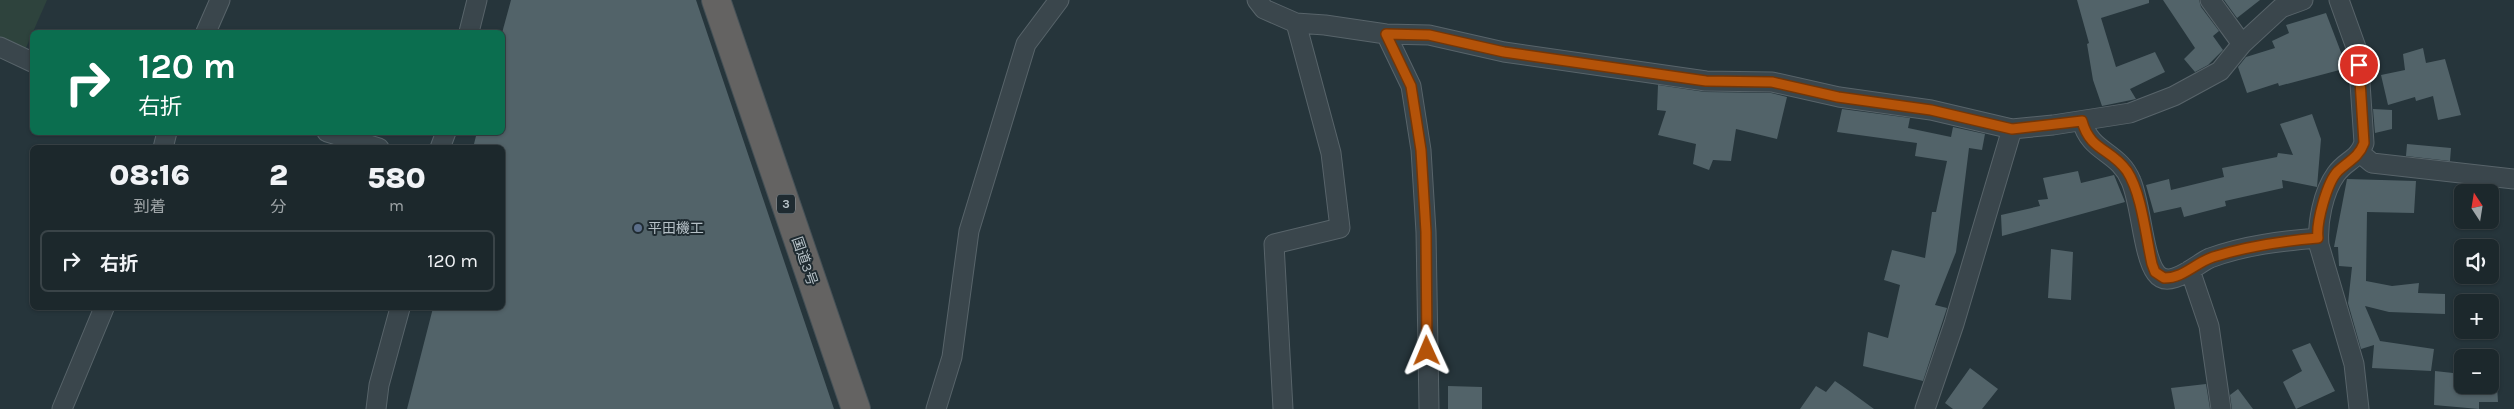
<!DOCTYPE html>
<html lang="ja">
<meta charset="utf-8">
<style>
:root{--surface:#1c282c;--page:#253034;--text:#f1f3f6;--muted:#a0a6a9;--line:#3a4448}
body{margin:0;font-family:Karla,"Noto Sans JP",sans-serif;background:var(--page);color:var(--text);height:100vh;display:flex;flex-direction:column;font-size:19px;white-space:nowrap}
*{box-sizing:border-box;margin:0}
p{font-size:16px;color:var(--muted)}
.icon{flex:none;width:28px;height:28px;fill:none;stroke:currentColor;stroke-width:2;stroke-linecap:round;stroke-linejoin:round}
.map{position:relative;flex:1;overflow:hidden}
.sheet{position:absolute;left:30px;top:145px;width:475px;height:165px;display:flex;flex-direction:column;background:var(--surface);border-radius:8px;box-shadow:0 1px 4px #0004,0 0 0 1px var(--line)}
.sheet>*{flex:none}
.banner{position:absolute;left:30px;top:30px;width:475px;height:105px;border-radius:8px;box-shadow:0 1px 4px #0004,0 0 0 1px var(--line);background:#0b6e4f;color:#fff;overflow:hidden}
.needle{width:32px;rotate:348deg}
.fabs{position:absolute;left:2454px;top:184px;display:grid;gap:10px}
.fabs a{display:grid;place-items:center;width:45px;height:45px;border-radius:8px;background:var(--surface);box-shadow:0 1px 4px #0004,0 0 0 1px var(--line);font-size:25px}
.pin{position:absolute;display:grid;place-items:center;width:42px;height:42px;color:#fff;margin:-21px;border:2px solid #fff;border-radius:50%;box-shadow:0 1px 5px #0007}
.me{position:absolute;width:55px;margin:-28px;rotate:359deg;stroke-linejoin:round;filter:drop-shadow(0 0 4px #0008)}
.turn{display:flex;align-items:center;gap:18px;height:105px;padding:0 25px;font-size:22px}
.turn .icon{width:65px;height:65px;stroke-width:2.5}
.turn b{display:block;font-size:35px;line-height:42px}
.eta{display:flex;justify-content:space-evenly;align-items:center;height:85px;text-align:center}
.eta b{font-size:30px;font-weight:800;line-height:35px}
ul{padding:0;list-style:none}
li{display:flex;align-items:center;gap:15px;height:62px;margin:0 10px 8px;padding:0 15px;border:2px solid var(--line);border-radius:8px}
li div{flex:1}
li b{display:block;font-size:19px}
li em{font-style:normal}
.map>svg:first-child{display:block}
</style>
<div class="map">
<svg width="2514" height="409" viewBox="0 0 2514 409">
<rect width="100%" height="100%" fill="#26353b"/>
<!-- green -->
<path fill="#2e433d" d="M0 0H47L25 50 0 38Z"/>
<!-- building -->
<path fill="#526369" d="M511 0H696L834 409H407L433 308H502V148H473L477 132H502V33Z
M2077 0H2149V3L2101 18 2116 67 2155 52 2165 72 2130 89 2136 99 2102 106 2093 80 2087 44 2089 43Z
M2163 0H2199L2201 7 2219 31 2213 36 2223 50 2208 65 2195 72 2184 59 2195 48Z
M2224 0H2260L2237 18Z
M2326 13 2347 68 2279 86 2278 83 2247 93 2238 67 2246 57 2275 48 2272 41 2289 33 2286 25Z
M2423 48 2426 63 2445 59 2461 115 2438 120 2433 96 2416 101 2415 97 2388 105 2381 75 2405 70 2403 54Z
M1658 85 1705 92 1771 93 1787 97 1777 139 1736 129 1731 161 1713 160 1709 170 1693 164 1696 144 1658 135 1666 111 1657 110Z
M1842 109 1910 118 1908 128 1951 137 1953 127 1985 134 1982 150 1969 148 1956 252 1935 305 1947 308 1923 381 1863 366 1868 332 1888 338 1900 285 1884 280 1892 250 1925 258 1932 212H1936L1947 161 1915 156 1917 143 1837 132Z
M2373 109 2392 110V129L2375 133Z
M2312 114 2321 139 2317 187 2282 180 2283 188 2225 201 2226 206 2184 217 2181 207 2154 213 2146 185 2169 179 2171 190 2224 177 2222 168 2277 157 2278 153 2293 155 2280 124Z
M2407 144 2451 148 2450 161 2406 156Z
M2078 171 2081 183 2114 175 2125 202 2002 236 2001 215 2040 206 2038 200 2048 199 2043 178Z
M2347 179 2416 181 2414 213 2367 212 2366 281 2392 286 2419 283 2418 293 2445 294V314L2389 312 2365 306 2380 341 2434 349 2431 371 2372 368 2374 345 2361 349 2348 303 2352 267 2339 266 2338 247H2334Z
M2051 249 2073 252 2071 300 2048 298Z
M2310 343 2335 391 2296 409 2283 382 2302 371 2292 350Z
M1970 368 1998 389 1982 409H1953L1945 403Z
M2435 371 2462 374V385H2497L2498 402H2479V409L2434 405Z
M1835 381 1848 390 1874 409H1800L1816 386 1826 392Z
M2206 384 2210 409H2175L2171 388Z
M1448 386 1482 387V409H1448Z
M2238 389 2253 409H2232L2230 395Z"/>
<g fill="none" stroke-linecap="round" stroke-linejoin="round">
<defs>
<path id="minor" d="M1257 0 1264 9 1296 23 1325 25 1386 34 1429 35 1504 52 1706 81 1772 82 1839 97 1931 110 2012 129 2053 125 2130 113 2174 96 2220 71 2242 44 2281 8 2303 0
M2210 0 2242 44
M2339 0 2358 53 2364 143C2358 160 2346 160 2336 174 2323 192 2317 223 2319 245L2354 364 2359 409
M206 32 220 0
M469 32 477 0
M1386 34 1411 86 1421 150 1426 232 1429 409
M0 47 32 62
M2082 121C2090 153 2119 151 2131 181 2141 204 2143 256 2156 273 2169 291 2196 264 2210 258 2245 245 2282 241 2318 238
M327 132 379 148
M163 148 167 132
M440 148 446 132
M2360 153 2372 163 2514 179
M2190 270 2209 326 2221 409
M62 409 104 308
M376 409 379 385 400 308
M936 409 952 357 969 231 1026 44 1059 0
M1283 409 1274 244 1340 228 1331 153 1296 23
M1925 409 1954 324 2012 129"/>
<path id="trunk" d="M716 0 856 409"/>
</defs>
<!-- minor casing -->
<use href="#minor" stroke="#58646a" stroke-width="21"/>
<!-- trunk casing -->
<use href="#trunk" stroke="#455157" stroke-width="30"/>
<!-- minor -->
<use href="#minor" stroke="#3a464c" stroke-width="19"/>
<!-- trunk -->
<use href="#trunk" stroke="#646362" stroke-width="28"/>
</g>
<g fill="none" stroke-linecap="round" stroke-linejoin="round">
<defs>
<path id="route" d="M1427 351 1426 232 1421 150 1411 86 1386 34 1429 35 1504 52 1706 81 1772 82 1838 97 1931 110 2012 129 2082 121C2090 151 2111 148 2127 171 2142 194 2146 238 2152 264L2155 272 2164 278C2184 278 2195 263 2213 257 2248 246 2282 241 2318 238 2316 223 2327 182 2338 171 2349 161 2359 157 2364 143L2359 65"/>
</defs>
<!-- route casing -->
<use href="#route" stroke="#753606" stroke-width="12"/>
<!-- route -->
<use href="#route" stroke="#b45309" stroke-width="9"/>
</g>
<!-- markers -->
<circle fill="#5c6f8a" stroke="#1f2b31" stroke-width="2" cx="638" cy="228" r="5"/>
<g text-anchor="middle" stroke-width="4" stroke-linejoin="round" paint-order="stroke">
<!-- shield labels -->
<rect fill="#1f2b31" stroke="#89949a" stroke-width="1" x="777" y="194.5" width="18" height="19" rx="4"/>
<g font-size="12" font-weight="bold" fill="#b6c1c7">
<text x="786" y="208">3</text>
</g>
<!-- poi labels -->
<g font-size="14" fill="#b6c1c7" stroke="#1f2b31" text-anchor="start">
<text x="648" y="233">平田機工</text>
</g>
<!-- street labels -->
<g font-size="14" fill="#b6c1c7" stroke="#1f2b31">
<text transform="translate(805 261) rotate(71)" y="5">国道3号</text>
</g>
</g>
</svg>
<div class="fabs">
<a><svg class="needle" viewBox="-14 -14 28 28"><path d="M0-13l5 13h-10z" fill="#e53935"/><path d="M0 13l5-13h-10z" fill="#a0a6a9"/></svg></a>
<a><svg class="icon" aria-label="sound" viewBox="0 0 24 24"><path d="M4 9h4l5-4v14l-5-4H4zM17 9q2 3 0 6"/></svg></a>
<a>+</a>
<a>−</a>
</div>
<div class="pin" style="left:2359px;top:65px;background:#d93025"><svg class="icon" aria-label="arrive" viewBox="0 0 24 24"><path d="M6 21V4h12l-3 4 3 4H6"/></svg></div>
<svg class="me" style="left:1427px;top:351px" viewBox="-20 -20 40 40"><path d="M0-17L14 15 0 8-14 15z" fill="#b45309" stroke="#fff" stroke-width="4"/></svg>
<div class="banner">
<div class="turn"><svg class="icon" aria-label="right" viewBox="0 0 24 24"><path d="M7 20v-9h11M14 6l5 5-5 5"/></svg><div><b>120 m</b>右折</div></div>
</div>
<section class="sheet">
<div class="eta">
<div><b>08:16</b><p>到着</p></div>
<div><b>2</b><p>分</p></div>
<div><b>580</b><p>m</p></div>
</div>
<ul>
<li><svg class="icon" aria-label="right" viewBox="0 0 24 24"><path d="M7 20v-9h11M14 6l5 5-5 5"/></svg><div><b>右折</b></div><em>120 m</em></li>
</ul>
</section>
</div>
